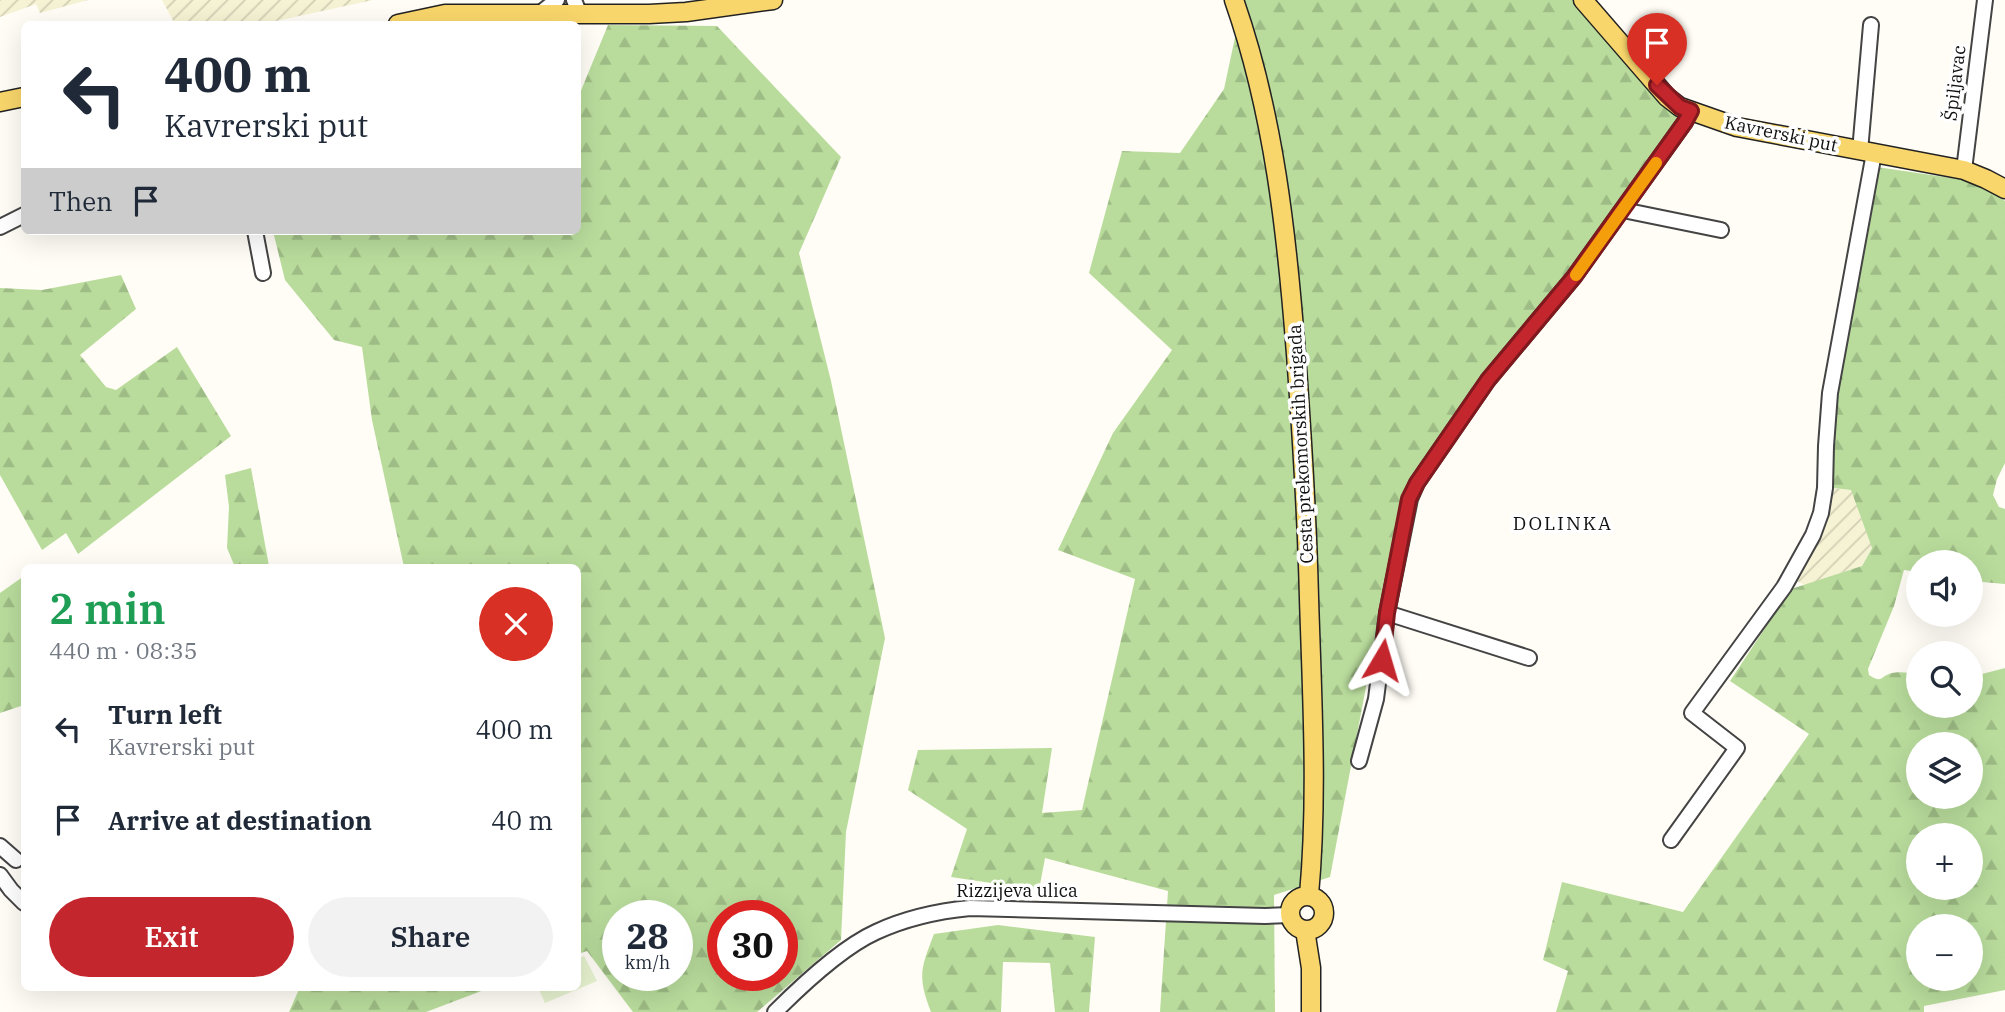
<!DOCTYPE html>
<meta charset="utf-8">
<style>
:root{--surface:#fff;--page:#f2f2f3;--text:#1f2937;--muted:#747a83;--accent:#c4262e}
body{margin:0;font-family:"IBM Plex Serif",serif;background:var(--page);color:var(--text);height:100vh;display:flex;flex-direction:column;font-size:26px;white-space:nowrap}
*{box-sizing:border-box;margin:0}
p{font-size:23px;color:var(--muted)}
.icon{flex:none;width:38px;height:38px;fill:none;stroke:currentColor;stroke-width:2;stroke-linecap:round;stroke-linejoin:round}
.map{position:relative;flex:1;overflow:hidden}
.sheet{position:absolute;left:21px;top:564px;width:560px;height:427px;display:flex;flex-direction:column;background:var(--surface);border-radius:10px;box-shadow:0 7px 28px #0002}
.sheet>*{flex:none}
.top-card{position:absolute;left:21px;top:21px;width:560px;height:214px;border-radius:10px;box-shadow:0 7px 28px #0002;background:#fff;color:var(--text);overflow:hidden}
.fabs{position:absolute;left:1906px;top:550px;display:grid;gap:14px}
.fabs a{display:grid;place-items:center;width:77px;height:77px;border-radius:50%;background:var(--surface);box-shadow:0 7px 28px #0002;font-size:35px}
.speed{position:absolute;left:602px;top:900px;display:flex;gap:14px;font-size:35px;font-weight:700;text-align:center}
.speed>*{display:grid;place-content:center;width:91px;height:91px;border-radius:50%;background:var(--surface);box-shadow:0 7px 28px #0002;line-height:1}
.speed small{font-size:18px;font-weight:400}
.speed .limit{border:10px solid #d22;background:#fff;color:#111}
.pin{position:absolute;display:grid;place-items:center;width:60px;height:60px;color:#fff;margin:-72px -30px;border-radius:50% 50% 50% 0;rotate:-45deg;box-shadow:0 0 7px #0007}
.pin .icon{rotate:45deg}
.me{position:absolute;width:77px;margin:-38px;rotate:7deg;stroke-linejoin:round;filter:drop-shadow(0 0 5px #0008)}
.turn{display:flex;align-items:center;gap:24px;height:147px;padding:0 28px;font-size:32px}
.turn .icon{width:91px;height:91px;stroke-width:2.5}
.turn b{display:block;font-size:49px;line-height:60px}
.then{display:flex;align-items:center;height:66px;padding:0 28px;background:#0003;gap:14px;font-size:26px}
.round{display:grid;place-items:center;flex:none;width:74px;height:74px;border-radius:37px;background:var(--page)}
.headline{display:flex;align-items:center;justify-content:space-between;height:119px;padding:0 28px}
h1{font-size:42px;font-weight:600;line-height:52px;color:#1e9e55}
.action{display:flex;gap:14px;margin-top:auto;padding:14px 28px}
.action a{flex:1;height:80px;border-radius:42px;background:var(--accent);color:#fff;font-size:28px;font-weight:600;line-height:80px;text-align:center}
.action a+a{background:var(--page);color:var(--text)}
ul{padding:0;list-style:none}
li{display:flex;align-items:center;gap:21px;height:91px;padding:0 28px}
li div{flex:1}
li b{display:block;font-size:26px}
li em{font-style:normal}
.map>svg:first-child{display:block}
</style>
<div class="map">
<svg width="2005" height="1012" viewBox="0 0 2005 1012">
<defs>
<pattern id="farmland-furrows" width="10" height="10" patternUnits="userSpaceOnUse" patternTransform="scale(1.75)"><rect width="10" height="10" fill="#f6f3d4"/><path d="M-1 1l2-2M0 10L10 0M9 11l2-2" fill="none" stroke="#d2cfb5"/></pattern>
<pattern id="forest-firs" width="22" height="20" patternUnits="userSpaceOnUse" patternTransform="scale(1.75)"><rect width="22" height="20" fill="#b9dc9c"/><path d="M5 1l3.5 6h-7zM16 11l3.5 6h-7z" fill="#9ebc85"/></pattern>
</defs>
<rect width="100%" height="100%" fill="#fffdf5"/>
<!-- farmland -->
<path fill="url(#farmland-furrows)" d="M0 0H88L40 13 36 4 0 17Z
M162 0H373L262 24H175Z
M1834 488 1851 490 1872 547 1862 566 1805 585 1794 580 1814 547 1829 506Z"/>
<!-- forest -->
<path fill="url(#forest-firs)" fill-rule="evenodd" d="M1243 0H1576L1681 118 1586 252 1480 376 1440 435 1402 497 1330 877 1274 895 1275 1012H1160L1168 891 1045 858 1039 890 951 877 967 829 908 790 918 750 1052 748 1042 813 1082 810 1135 579 1058 550 1113 433 1172 350 1089 273 1122 151 1180 153 1224 89Z
M608 25 717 26 841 157 799 253 831 381 885 638 846 832 841 940 757 1012H633L587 951 578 954V567H404L372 420 362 347 334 340 285 280 273 231H578V94L580 93ZM677 915V975H618V915ZM723 915H782V975H723Z
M1877 167 1978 182 2005 201V463L1997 479 1993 495 1999 507 2005 509V584L1971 581 1970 562H1918V572L1904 570 1894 606 1868 669 1869 675C1883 684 1880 676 1892 673 1899 671 1911 673 1918 674V705H1970L1971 674H1982L2005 668V990L1924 1006V1012H1556L1568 971 1543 960 1562 882 1683 912 1809 734 1730 681 1791 589 1862 566 1872 548 1851 490 1834 488 1829 432ZM1918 744H1970V796H1918ZM1918 835H1970V887H1918ZM1918 926H1970V978H1918Z
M121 275 136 309 80 355 106 387 116 390 177 347 231 436 78 554 66 533 42 550 0 475V288L42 290Z
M251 468 269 566 235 567 227 548 229 507 225 475Z
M24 576V705L0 713V593Z
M998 925 1095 937 1089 1012H1055L1050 963 1003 962 1001 1012H931C917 976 921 968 934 934Z
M300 987H492L426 1012H289Z"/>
<!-- pitch -->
<path fill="#e6f2cf" d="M584 956 597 981 545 1003 538 987H578V959Z"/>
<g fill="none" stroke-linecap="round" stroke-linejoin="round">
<defs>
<path id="minor" d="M574 0 580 15
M539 14 557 0
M1860 151 1871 25
M1964 170 1985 0
M1623 210 1721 230
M0 227 24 215
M255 231 263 273
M1387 613 1529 658
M1359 761 1376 699 1387 613 1410 499 1417 483 1488 380 1574 277 1685 122 1691 111
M1671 840 1737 748 1692 713 1784 587 1813 535 1821 513 1825 488 1826 446 1830 393 1874 153
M0 846 16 860
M0 875 11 890 24 903
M775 1012C801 986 843 947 876 932 906 918 939 911 970 908L1265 916 1290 915"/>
<path id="major" d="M1234 0C1274 114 1287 235 1296 354 1302 436 1307 517 1309 598 1312 697 1318 797 1309 895
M1583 0 1667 97 1680 107 1737 127 1964 170 1986 179 2005 189
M398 24 445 14H649L686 12 773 0
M0 102 24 97
M1290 913a17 17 0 1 1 34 0a17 17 0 1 1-34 0Z
M1305 930 1311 968V1012"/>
</defs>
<!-- minor casing -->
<use href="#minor" stroke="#444" stroke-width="18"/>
<!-- major casing -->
<use href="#major" stroke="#222" stroke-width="21"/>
<!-- minor -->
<use href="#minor" stroke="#fff" stroke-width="14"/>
<!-- major -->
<use href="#major" stroke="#f9d66b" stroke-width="18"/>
</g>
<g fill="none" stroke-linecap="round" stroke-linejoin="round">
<defs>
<path id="route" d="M1382 660 1387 613 1409 499 1417 483 1488 380 1574 277 1685 122 1691 111 1680 107 1657 85"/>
</defs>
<!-- route casing -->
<use href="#route" stroke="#7f191e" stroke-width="18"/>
<!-- route -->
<use href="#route" stroke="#c4262e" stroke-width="12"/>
<!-- slow -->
<path stroke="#f59e0b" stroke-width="12" d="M1576 275 1656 163"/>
</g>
<g text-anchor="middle" stroke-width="7" stroke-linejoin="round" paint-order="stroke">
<!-- street labels -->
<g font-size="18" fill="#111" stroke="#fff">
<text transform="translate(1955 83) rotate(-83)" y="6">Špiljavac</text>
<text transform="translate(1781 134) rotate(12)" y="6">Kavrerski put</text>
<text transform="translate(1301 444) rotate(-93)" y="6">Cesta prekomorskih brigada</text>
<text x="1017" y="897">Rizzijeva ulica</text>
</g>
<!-- neighbourhood labels -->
<g font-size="19" letter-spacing="2" fill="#111" stroke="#fff">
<text x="1563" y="530">DOLINKA</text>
</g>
</g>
</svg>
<div class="fabs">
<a><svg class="icon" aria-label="sound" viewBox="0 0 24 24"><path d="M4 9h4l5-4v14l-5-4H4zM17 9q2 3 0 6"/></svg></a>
<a><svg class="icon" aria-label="search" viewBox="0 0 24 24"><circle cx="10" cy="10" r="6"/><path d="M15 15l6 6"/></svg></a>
<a><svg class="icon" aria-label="layers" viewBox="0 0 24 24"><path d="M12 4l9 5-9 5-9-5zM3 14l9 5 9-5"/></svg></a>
<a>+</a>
<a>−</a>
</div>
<div class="speed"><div>28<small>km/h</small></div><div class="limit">30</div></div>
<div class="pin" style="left:1657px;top:85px;background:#d93025"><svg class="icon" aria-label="arrive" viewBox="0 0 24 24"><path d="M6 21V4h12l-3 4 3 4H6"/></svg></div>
<svg class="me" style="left:1382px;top:660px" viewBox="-20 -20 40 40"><path d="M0-17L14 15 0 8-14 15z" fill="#c4262e" stroke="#fff" stroke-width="4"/></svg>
<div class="top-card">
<div class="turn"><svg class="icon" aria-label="left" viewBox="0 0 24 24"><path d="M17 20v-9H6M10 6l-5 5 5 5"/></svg><div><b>400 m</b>Kavrerski put</div></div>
<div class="then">Then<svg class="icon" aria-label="arrive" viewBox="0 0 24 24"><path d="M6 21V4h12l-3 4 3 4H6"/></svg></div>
</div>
<section class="sheet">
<div class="headline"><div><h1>2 min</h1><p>440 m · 08:35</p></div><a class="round" style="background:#d93025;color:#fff"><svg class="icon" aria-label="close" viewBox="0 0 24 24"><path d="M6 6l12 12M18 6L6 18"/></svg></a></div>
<ul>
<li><svg class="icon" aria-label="left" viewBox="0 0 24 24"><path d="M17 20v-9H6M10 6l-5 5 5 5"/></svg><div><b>Turn left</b><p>Kavrerski put</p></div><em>400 m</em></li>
<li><svg class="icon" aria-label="arrive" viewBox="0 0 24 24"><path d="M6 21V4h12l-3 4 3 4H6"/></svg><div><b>Arrive at destination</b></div><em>40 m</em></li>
</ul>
<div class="action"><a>Exit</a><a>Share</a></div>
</section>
</div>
